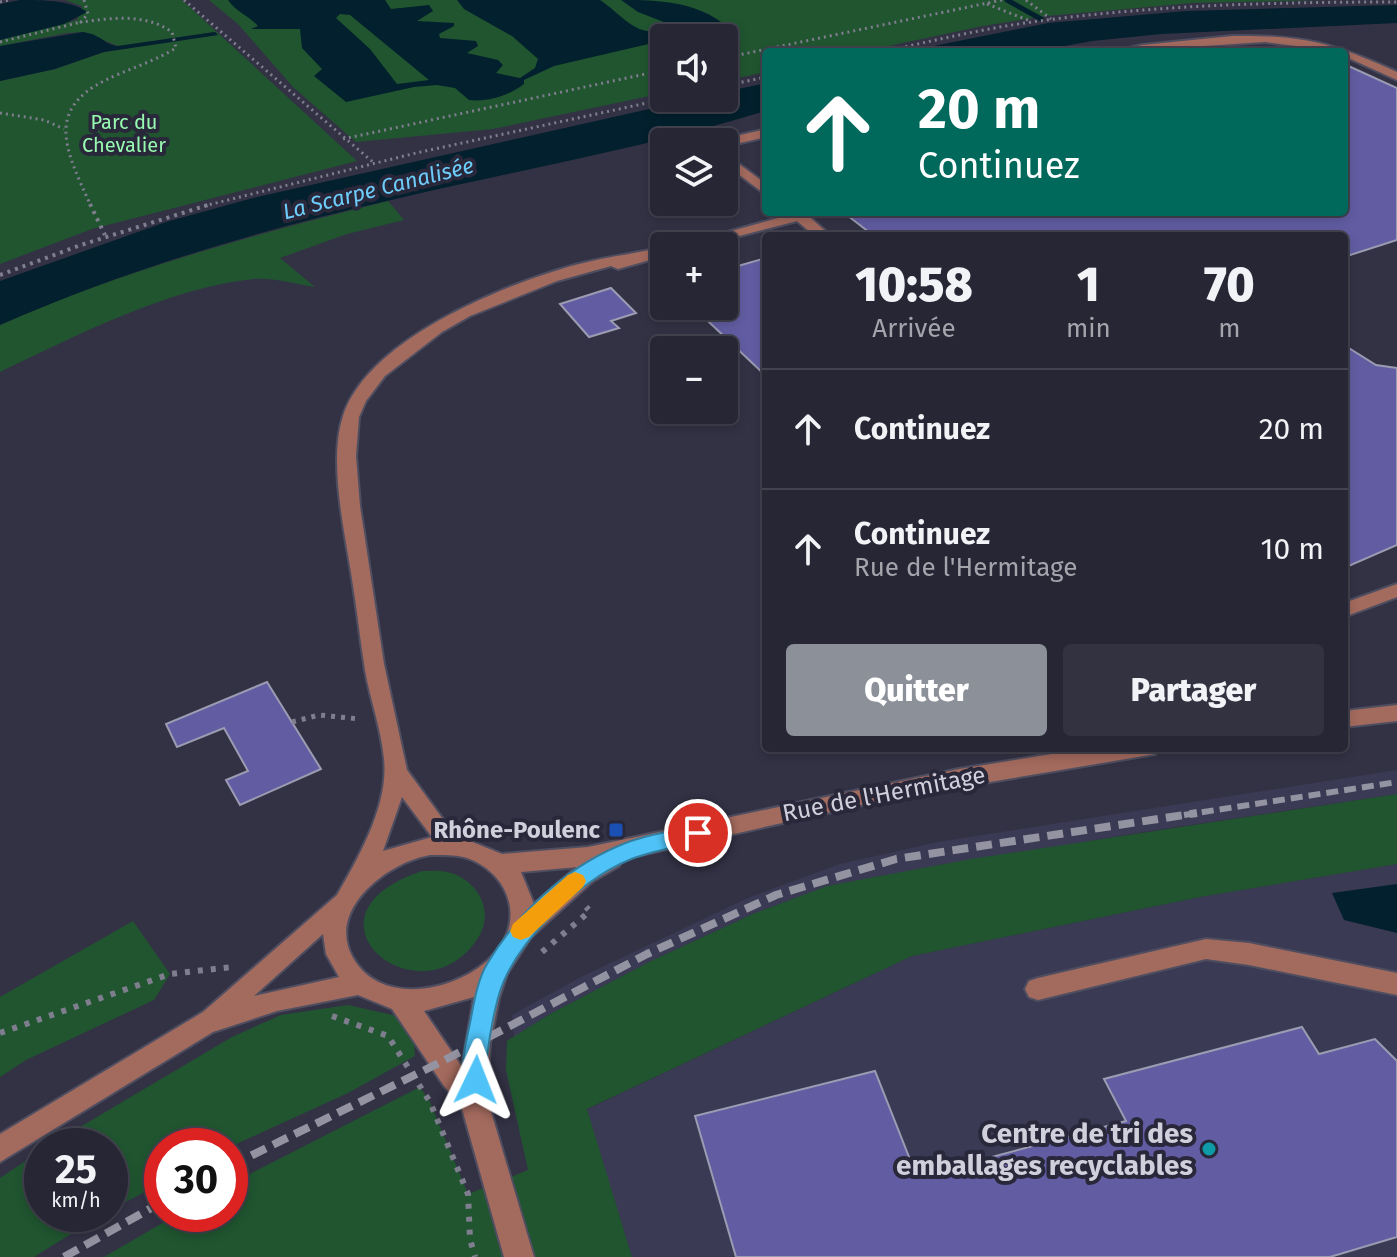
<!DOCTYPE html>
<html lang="fr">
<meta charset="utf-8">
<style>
:root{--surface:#262634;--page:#323240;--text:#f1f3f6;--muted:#a4a5ac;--line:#42434f;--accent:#8c9099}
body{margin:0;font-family:"Fira Sans",sans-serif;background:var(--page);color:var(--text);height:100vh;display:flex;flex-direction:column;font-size:30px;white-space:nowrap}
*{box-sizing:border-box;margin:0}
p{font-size:26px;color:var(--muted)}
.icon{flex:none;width:44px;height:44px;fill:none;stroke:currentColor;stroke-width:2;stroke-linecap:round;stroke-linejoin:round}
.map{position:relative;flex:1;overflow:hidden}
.details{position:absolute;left:762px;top:232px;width:586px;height:520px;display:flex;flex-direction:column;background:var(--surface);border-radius:8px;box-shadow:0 4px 12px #0003,0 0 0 2px var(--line)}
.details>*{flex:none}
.banner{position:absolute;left:762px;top:48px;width:586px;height:168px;border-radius:8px;box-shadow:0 4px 12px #0003,0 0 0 2px var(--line);background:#00695c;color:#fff;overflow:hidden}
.buttons{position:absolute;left:650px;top:24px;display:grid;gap:16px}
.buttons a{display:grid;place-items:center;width:88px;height:88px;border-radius:8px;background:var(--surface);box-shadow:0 4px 12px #0003,0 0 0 2px var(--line);font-size:40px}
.speed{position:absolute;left:24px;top:1128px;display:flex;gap:16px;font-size:40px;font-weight:700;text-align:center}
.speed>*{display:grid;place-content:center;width:104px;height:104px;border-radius:50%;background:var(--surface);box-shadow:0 4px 12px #0003,0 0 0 2px var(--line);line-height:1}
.speed small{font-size:20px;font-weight:400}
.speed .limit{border:12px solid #d22;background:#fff;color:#111}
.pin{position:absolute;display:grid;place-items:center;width:68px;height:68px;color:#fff;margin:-34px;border:4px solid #fff;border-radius:50%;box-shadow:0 2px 8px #0007}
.me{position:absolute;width:88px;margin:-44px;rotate:2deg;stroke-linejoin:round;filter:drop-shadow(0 0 6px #0008)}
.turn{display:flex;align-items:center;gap:28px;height:168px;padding:0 24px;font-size:36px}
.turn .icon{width:104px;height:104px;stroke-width:2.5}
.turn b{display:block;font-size:56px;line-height:68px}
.eta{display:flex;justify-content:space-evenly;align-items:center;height:136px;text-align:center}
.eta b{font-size:48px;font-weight:800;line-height:56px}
.action{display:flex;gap:16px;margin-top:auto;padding:16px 24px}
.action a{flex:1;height:92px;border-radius:8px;background:var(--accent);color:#fff;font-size:32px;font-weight:800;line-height:92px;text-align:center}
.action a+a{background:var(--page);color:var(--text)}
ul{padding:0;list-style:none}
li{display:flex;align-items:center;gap:24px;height:120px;padding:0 24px;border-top:2px solid var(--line)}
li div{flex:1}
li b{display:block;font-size:30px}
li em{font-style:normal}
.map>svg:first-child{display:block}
</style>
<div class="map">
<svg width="1397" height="1257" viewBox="0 0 1397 1257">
<rect width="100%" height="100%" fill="#333245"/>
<!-- built -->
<path fill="#3b3a54" d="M1397 770V794L1143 832 827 886 755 913 651 961 550 1014 514 1037 512 1015 581 977 748 898 840 864 938 842Z
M1397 864V1257H632L586 1110 912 956 1200 897Z"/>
<!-- green -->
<path fill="#205530" d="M65 0H182L357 161 92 229 0 264V81L55 69 104 52 217 35 215 32 118 46 83 32 67 33 0 46V40L77 20 82 6Z
M209 0H1322L1193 3 1047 16 983 26 860 52H766V72L724 81V38H664V93L493 129 356 142 293 87 238 24Z
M388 201 404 220 347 234 280 258 315 287C296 284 273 277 254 279 171 287 75 336 0 372V325C124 270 256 234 388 201Z
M1397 794V864L1200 897 912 956 587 1109 632 1257H104L178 1214H230V1184L420 1087 430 1102 468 1194 528 1170 506 1070 507 1041 550 1014 651 961 755 913 827 886 971 859Z
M422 871C430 871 439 870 447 872 476 878 496 910 478 938 421 1026 287 916 422 871Z
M133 921 170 974 154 1000 26 1060 0 1077V997Z
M348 1005 397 1016 414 1042 415 1056 348 1093 230 1147 162 1146V1183L110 1210V1146H48L232 1037 281 1015Z
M42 1150V1214H103L34 1257H0V1178Z"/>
<!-- water -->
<path fill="#02202d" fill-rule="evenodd" d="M20 0C42 0 72 0 87 12L64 24 0 40V4Z
M228 0H385L391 9 429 5 433 11 417 21 454 23V26L439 34 440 38 476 41 478 46 467 53 498 60 503 65 496 73 520 78 535 68 538 59 512 36 464 9 457 0H600C624 16 636 39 667 29L669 24 638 12 621 0C657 0 697 1 726 26L554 66 524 80V84C508 96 489 102 469 100L455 88 437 85 414 87 346 102 314 76 322 69 302 48 300 29H251L258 26C248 15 236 12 228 0ZM340 14 350 15 429 80 397 84 370 49 336 18Z
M1397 5V23L1161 34 1092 41 1032 52H904L1048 23 1186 11Z
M83 32C103 35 104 45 118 46L215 32 218 35 104 52 55 69 0 81V46Z
M766 83V111C641 149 514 171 387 201 256 231 123 271 0 325V281L166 222 253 198 698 98H724V92Z
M1397 884V933L1344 920 1332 893Z"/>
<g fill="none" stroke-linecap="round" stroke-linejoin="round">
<!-- stream -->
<path stroke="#02202d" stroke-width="5" d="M1007 0 1041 19"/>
</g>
<!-- building -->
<path fill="#625da3" stroke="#9b9bb2" stroke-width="2" d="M1344 64 1397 88V240L1344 257V236H874L843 212H1344Z
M766 258V376L692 306H724V270Z
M611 288 636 313 611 321 619 328 589 337 560 304Z
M1344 345 1376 365 1397 368V545L1344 568Z
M267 682 321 769 240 805 226 780 248 771 224 728 177 747 166 724Z
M1302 1027 1319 1054 1375 1039 1397 1061V1237L1330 1257H736L695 1116 875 1071 917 1177 1126 1121 1104 1079Z"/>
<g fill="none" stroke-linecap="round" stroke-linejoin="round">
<defs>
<path id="minor" d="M1233 36C1304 35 1333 43 1397 72V80L1344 56V52L1265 42 1112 52 1142 45Z
M766 129V137L740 143 724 152V142L732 137Z
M724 153 766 184V195L724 163Z
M787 212 805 213 831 236H815L797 221 701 246H677L789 215Z
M664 247V256L618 269 611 266 557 281 470 316 442 332 385 376 366 401 359 417 356 456 360 506 384 664 407 770 445 822 465 839 502 854 588 847 959 769 1090 748H1158L1155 754 884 800 623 859 619 866 593 881 531 937 507 974 499 998 490 1043 487 1098 534 1257H504L461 1105 444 1086 392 1009 358 995 277 1011 213 1032 0 1162V1134L203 1012 337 895C359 857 389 804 384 759 381 728 370 699 365 670 360 640 357 609 352 579 345 532 328 462 343 416 368 339 503 285 575 265 605 257 634 254 664 247ZM402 797 432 837 383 851ZM430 855C444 855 459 854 472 860 511 877 524 922 494 954 461 991 380 1009 352 956 327 908 389 862 430 855ZM578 867H577L534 904 521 872ZM323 934 326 954 339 977 254 996ZM474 997 462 1067 424 1011Z
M1397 584V597L1344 617V603Z
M1397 705V721L1344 727V711Z
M1206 939 1249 943 1397 973V995L1249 965 1206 959 1038 1000 1029 997 1025 989 1029 981 1038 978Z"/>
</defs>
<!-- minor casing -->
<use href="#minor" stroke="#4f4e60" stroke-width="4"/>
<!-- path-far3 -->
<path stroke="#7f7e8e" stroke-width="3" stroke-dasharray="2 4" stroke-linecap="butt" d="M84 0 88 14 81 22C113 18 145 13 172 32L176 48C158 59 138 66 119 74 43 105 63 145 91 206
M184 0 374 163
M1026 0 1051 19
M0 2 9 0
M987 4 1030 21
M0 42 81 22
M882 52C932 41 981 29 1032 22 1153 5 1275 2 1397 2
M724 58 1002 0
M724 86 766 77
M0 113 44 120 64 129
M343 139 664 70
M204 206 416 153 670 98"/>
<!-- path-far2 -->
<path stroke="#7f7e8e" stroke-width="4" stroke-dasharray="3 5" stroke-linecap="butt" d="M90 204 105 235
M0 275 81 245 211 204"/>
<!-- path-far1 -->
<path stroke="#7f7e8e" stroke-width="5" stroke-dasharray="4 6" stroke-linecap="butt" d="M292 722 319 715 360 719"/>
<!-- path -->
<path stroke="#7f7e8e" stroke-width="6" stroke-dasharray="5 8" stroke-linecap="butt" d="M542 952 590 911 586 907
M332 1016 388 1036 430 1102 468 1194 470 1239 475 1257
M0 1033 170 974 232 967"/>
<!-- minor -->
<use href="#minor" fill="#a36a5e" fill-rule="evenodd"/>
<!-- rail-far1 -->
<path stroke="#9393a1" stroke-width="6" stroke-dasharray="12 6" stroke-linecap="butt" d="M1184 815 1397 782"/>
<!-- rail -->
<path stroke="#9393a1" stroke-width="8" stroke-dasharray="16 8" stroke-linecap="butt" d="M230 1166 443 1061 647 954 776 895 896 859 1197 813
M64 1257 162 1202"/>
</g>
<!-- route -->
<path fill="#4fc3f7" stroke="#337fa1" stroke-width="2" d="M698 825 706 828 709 833 706 839C681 847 653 850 629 860 578 881 512 945 498 998 493 1017 489 1039 487 1058 486 1069 490 1078 485 1088L476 1092 468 1088C458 1067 466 1044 470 1023 474 1003 477 981 487 964 516 915 563 870 616 847 641 835 672 832 698 825Z"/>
<!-- slow -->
<path fill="#f59e0b" d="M575 872 583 875 586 881 583 887 529 937 521 940 513 937 510 931 513 924 568 875Z"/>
<!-- markers -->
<rect fill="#1a4fb4" stroke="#29283b" stroke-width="3" x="608" y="822" width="16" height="16" rx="4"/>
<circle fill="#0f9aa8" stroke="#29283b" stroke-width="3" cx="1209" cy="1149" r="8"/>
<g text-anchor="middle" stroke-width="8" stroke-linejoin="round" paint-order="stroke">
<!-- far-park labels -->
<g font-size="20" fill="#97faaf" stroke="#29283b">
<text x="124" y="129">Parc du<tspan x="124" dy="23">Chevalier</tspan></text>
</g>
<!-- far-water labels -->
<g font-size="22" font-style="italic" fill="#6dccfa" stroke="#29283b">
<text transform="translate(378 188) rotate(-14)" y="8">La Scarpe Canalisée</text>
</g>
<!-- street labels -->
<g font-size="24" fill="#d0d0dc" stroke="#29283b">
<text transform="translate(884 794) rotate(-11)" y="8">Rue de l'Hermitage</text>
</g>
<!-- poi labels -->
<g font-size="24" font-weight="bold" fill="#d0d0dc" stroke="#29283b" text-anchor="end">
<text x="600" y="838">Rhône-Poulenc</text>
</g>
<!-- near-poi labels -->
<g font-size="28" font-weight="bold" fill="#d0d0dc" stroke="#29283b" text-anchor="end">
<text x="1193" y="1143">Centre de tri des<tspan x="1193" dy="32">emballages recyclables</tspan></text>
</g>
</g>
</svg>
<div class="buttons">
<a><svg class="icon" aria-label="sound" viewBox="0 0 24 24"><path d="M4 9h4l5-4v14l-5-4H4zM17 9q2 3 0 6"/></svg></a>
<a><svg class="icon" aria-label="layers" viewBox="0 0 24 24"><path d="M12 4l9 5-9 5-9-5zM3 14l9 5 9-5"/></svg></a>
<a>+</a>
<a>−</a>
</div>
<div class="speed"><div>25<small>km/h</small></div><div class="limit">30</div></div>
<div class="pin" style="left:698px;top:833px;background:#d93025"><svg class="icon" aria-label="arrive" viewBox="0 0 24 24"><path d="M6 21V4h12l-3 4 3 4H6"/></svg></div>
<svg class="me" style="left:476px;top:1080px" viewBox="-20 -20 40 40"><path d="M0-17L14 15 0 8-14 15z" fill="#4fc3f7" stroke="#fff" stroke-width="4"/></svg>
<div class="banner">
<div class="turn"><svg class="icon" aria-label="ahead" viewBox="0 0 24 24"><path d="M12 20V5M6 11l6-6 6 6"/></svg><div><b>20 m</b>Continuez</div></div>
</div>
<section class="details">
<div class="eta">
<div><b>10:58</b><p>Arrivée</p></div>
<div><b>1</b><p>min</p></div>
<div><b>70</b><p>m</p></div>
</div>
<ul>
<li><svg class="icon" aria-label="ahead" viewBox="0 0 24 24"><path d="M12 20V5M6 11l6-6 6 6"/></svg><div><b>Continuez</b></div><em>20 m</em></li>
<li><svg class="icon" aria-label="ahead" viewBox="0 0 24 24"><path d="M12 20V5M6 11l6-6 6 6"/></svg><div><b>Continuez</b><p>Rue de l'Hermitage</p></div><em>10 m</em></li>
</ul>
<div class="action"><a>Quitter</a><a>Partager</a></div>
</section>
</div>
